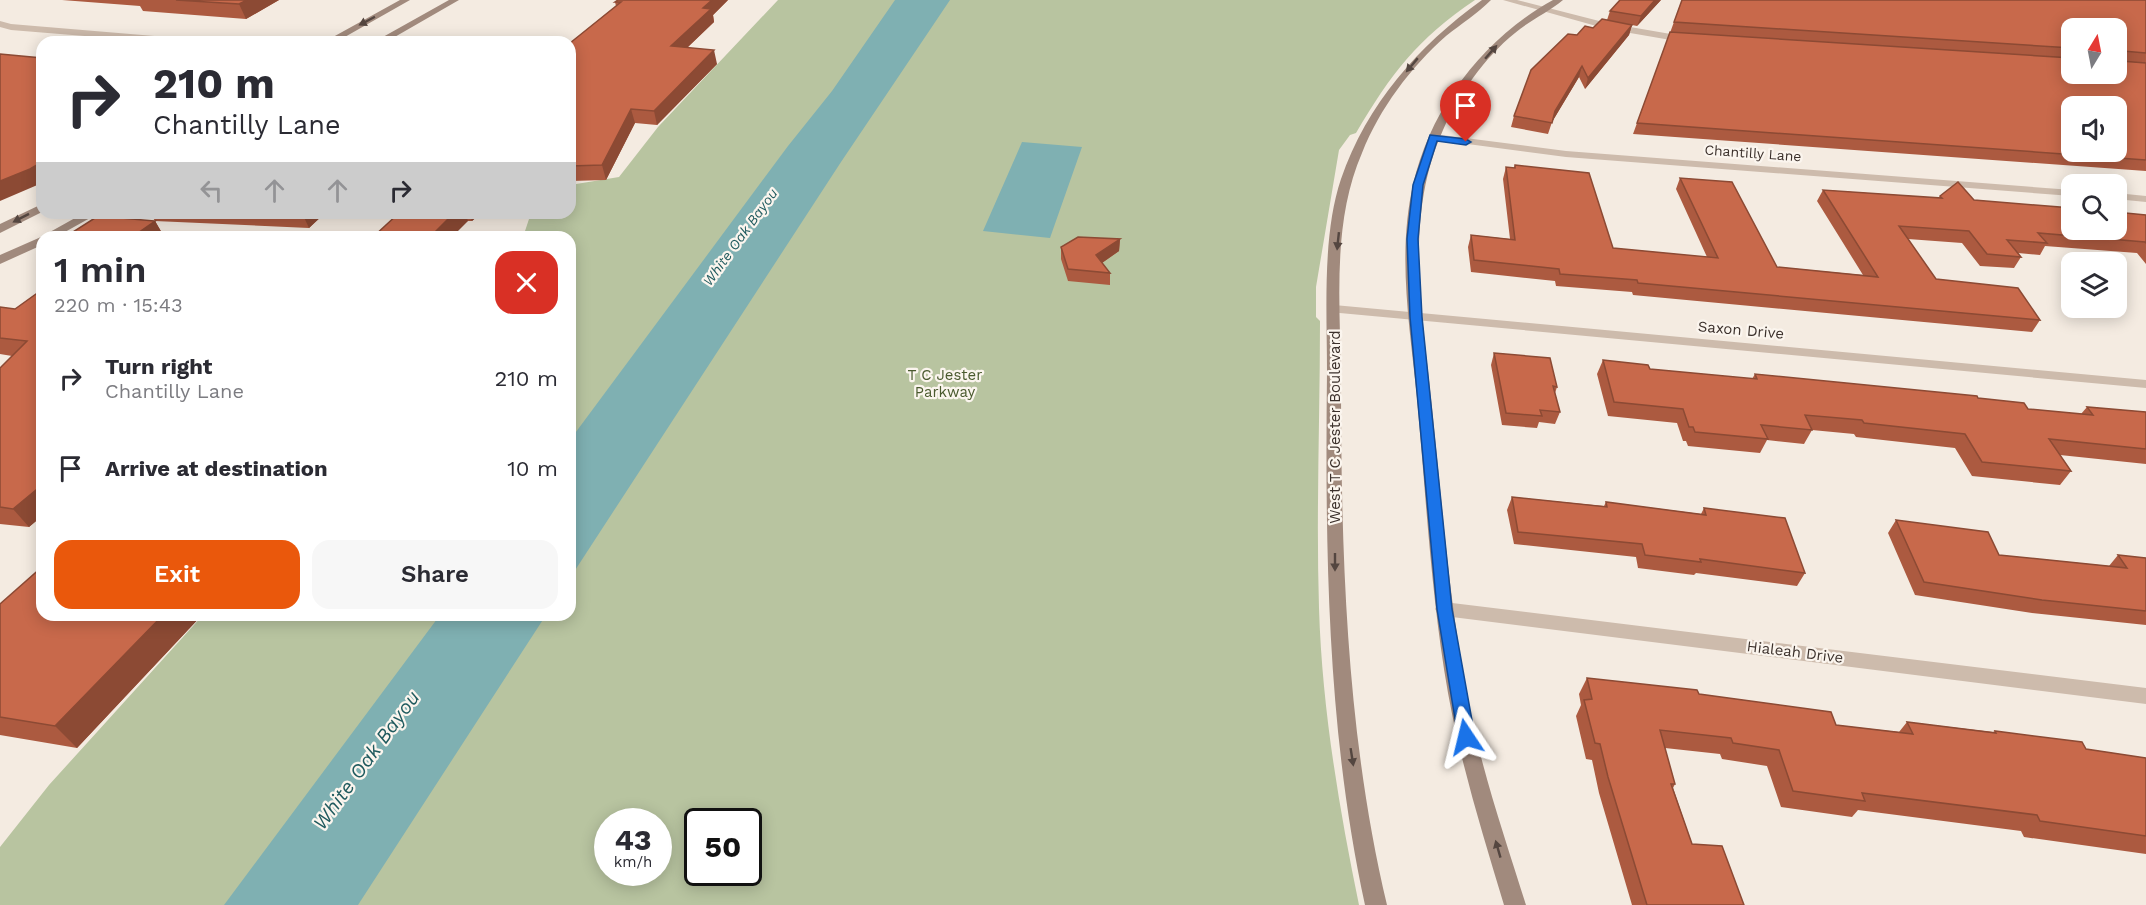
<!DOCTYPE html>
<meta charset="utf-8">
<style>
:root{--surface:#fff;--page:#f7f7f7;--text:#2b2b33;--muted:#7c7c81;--accent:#ea580c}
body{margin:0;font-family:"Work Sans",sans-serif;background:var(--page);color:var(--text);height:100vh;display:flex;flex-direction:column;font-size:22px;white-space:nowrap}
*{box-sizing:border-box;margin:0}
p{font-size:20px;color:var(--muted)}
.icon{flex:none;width:33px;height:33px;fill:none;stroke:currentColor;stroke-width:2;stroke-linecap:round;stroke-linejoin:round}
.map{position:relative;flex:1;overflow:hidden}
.sheet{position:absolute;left:36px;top:231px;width:540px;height:390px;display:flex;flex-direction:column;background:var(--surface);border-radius:18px;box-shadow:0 3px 15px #0003}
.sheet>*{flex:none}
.banner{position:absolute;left:36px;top:36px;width:540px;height:183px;border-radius:18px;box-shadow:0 3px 15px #0003;background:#fff;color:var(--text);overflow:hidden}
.needle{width:39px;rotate:10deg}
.tools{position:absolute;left:2061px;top:18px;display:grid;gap:12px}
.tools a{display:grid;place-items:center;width:66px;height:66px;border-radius:12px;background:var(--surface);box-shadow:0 3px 15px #0003;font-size:30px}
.speed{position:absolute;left:594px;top:808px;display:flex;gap:12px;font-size:30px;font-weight:700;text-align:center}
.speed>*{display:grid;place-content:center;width:78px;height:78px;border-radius:50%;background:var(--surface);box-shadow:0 3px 15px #0003;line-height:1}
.speed small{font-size:15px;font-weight:400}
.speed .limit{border:3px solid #111;border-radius:9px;background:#fff;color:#111}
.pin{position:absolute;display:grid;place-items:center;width:51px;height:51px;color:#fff;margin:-62px -26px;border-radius:50% 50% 50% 0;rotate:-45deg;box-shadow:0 0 6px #0007}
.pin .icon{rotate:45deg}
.me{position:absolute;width:66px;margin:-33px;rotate:350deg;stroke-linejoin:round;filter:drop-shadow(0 0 4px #0008)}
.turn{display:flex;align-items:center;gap:21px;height:126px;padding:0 18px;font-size:27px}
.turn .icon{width:78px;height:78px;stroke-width:2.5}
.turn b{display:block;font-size:42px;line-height:51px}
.lanes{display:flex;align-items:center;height:57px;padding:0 18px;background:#0003;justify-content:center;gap:30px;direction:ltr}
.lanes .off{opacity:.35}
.round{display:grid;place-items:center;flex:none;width:63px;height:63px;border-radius:18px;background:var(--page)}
.overview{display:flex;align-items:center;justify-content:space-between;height:102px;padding:0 18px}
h1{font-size:36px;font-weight:600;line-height:45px}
.action{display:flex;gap:12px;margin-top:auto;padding:12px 18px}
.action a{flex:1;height:69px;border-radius:18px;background:var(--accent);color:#fff;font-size:24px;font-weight:600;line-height:69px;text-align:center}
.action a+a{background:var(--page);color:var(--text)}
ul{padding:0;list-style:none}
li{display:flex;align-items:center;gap:18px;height:90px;padding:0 18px}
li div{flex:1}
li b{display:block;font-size:22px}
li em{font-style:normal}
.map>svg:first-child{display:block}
</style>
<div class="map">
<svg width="2146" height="905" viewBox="0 0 2146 905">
<rect width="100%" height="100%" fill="#f4ebe1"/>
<!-- green -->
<path fill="#b8c4a0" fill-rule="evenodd" d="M778 0H1475C1417 39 1391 74 1356 133L1350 135 1339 150 1316 287V317L1320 321C1320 416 1316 512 1319 608 1322 707 1339 808 1359 905H0V847L49 785 203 615H570V237H523L531 213H570V185L619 177 658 127ZM608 822H658V873H608ZM698 822H748V873H698Z"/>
<!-- water -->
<path fill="#7fb0b2" d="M895 0H950L841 162 570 578V440L788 146 832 91Z
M1022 142 1082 147 1050 238 983 231Z
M440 615H546L358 905H224Z"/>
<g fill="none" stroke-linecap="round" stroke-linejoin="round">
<!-- service -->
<path fill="#cdbbac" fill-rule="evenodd" d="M0 21 11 24 190 39 195 42H158L11 30 0 27Z"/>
<!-- minor -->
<path fill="#cdbbac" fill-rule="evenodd" d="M1503 0H1517L1607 23 1688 37 1693 40 1688 43 1607 29Z
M1434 134 1566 151 2072 190V196L1566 157 1430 139 1429 137Z
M2116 193 2146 196V202L2116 199Z
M1334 305 2146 380V388L1329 312 1328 309Z
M1444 602 2146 688V704L1444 616 1438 614 1435 609 1438 604Z"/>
<!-- secondary -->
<path fill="#a18a7d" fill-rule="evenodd" d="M400 0H410L336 42H324Z
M449 0H459L386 42H374Z
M1482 0H1491C1478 13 1461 24 1446 36 1410 68 1380 108 1362 153 1332 222 1340 303 1341 377 1341 553 1346 733 1387 905H1365C1327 731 1325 549 1327 371 1327 312 1322 235 1341 179 1367 104 1418 46 1482 0Z
M1553 0H1563C1549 12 1530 20 1515 33 1484 58 1459 94 1443 130 1403 219 1423 315 1432 408 1442 504 1449 600 1467 694 1480 766 1504 835 1526 905H1504C1483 835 1461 765 1448 693 1431 596 1426 497 1417 398 1410 328 1397 255 1413 185 1431 107 1483 39 1553 0Z
M42 204V212L0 233V224Z
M84 213H99L56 237H42V245L0 264V255L41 237Z"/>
</g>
<!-- wall -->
<path fill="#ac5a40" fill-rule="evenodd" d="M62 0H279L246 19 143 11 140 6Z
M618 0H728L713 15 714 22 687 48 717 64 657 125 635 123 606 180 570 181V43L616 6 615 2Z
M1661 0 1637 26 1632 25 1629 35 1585 89 1579 77 1552 122 1548 134 1511 127 1514 116 1593 28 1607 20 1610 11Z
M1682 0H2146V171L1633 134ZM2072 28 2116 74H2072Z
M1515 165 1613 248 1707 257 1676 189 1680 178 1777 267 1863 275 1817 201 1823 190 1939 198 1940 196 1974 200 2146 215V264L2137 253 2045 246 2040 255 2018 253 2021 257 2014 268 1980 266 1962 243 1908 239 1936 279 2040 320 2032 332 1633 295 1632 292 1556 286 1555 281 1471 272 1468 247 1471 235 1510 239 1503 179 1506 167 1514 168Z
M150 213H325L309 228 155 221 162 233 157 237H65L155 221Z
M399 213H481L472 221H468L373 237Z
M1120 239 1119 251 1102 263 1110 273V285L1068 281 1061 259V247Z
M42 295V516L29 527 0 524V368L12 356 0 354V307L15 309Z
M1494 353 1557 387 1555 393 1560 412 1555 424 1539 422 1537 428 1502 425 1491 365Z
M1603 360 1650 369 1752 379 1755 374 1978 398 2028 409 2081 414 2087 407 2146 412V464L2060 455 2071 471 2060 485 1972 476 1955 448 1856 437 1854 434 1812 430 1804 444 1767 440 1760 453 1688 446 1686 441H1683L1677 423 1608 416 1597 374Z
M1512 497 1604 506 1606 502 1701 514 1704 508 1805 573 1797 586 1696 573 1694 575 1638 568 1636 557 1514 544 1507 510Z
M1896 520 1999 555 2109 566 2118 555 2146 558V625L2032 613 1915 595 1888 533Z
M0 604 42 615H202L77 748 0 735Z
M1587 678 1699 694 1836 725 1899 732 1907 722 1993 732 1995 731 2086 749 2146 758V854L2024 837 2021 831 1858 810 1852 817 1781 807 1767 766 1722 759 1720 754 1665 748 1675 784 1673 788 1692 844 1744 905H1632L1599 793 1592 760 1586 759 1576 716 1581 705 1579 694Z"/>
<!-- shaded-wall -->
<path fill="#8c4a34" d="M247 0H279L246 19 239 4Z
M712 0H728L713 15 714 22 674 60 671 46 703 8Z
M1655 0H1661L1637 26 1641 16Z
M1632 25 1629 35 1585 89 1588 78Z
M714 50 717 64 657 125 654 111Z
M1582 66 1579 77 1552 122 1555 111Z
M631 109 635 123 606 180 602 165Z
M42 162V183L0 201V181Z
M302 213H325L309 228Z
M454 213H465L468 221 452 237H430Z
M469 213H481L472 221Z
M155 221 162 233 157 237H132Z
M1120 239 1119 251 1096 267V255Z
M42 485V516L29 527 13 509Z
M163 615H202L77 748 55 726Z"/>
<!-- building -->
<path fill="#c8694b" stroke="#8c4a34" stroke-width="1.5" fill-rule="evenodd" d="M176 0H247L239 4Z
M618 0H712L703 8 711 9 671 46 714 50 654 111 631 109 602 165 570 166V43L621 2H615Z
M1620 0H1655L1641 16 1610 11Z
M1682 0H2146V53L2123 51 2120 54 2121 61 2146 63V160L1637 123 1670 32 2072 58V74H2116V28H2072V48L1674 22ZM2072 106H2116V152H2072Z
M1602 19 1632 25 1588 78 1582 66 1555 111 1552 123 1514 116 1531 70 1568 34 1577 35 1585 26 1593 28Z
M397 39 437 42H392Z
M0 54 42 58V162L30 169 0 181Z
M1515 165 1589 173 1613 248 1718 258 1680 178 1732 182 1777 267 1878 277 1823 190 1942 198 1940 196 1958 182 1974 200 2072 208V230H2116V212L2146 215V243L2145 242 2038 233 2047 243 2007 240 2021 257 1987 254 1969 231 1899 226 1936 279 2018 288 2040 320 1638 283 1637 280 1560 274 1559 269 1474 260 1471 235 1515 240 1506 167 1515 168Z
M399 213H454L430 237H369H373Z
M98 216 155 221 132 237H65Z
M1078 237 1120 239 1096 255 1110 273 1068 269 1061 247Z
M36 294 42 295V485L13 509 0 507V368L27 341 0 338V307L15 309Z
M1494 353 1550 358 1557 387 1553 386 1560 412 1540 410 1542 416 1506 413Z
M1603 360 1648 365 1650 369 1757 379 1755 374 1977 396 1978 398 2024 403 2028 409 2093 415 2087 407 2146 412V449L2049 439 2071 471 1982 462 1965 434 1864 423 1862 420 1805 415 1812 430 1761 425 1768 439 1695 432 1693 427H1689L1683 409 1614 402Z
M1512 497 1607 507 1606 502 1706 515 1704 508 1785 518 1805 573 1700 559 1701 562 1645 555 1642 544 1518 532Z
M1896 520 1988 532 1999 555 2127 568 2118 555 2146 558V611L2042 600 1924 582Z
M42 567V615H163L55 726 0 717V604Z
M1587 678 1697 690 1699 694 1831 712 1836 725 1913 734 1907 722 1996 733 1995 731 2082 742 2086 749 2146 758V836L2040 821 2037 815 1862 793 1865 801 1793 791 1779 750 1733 743 1731 738 1660 730 1675 784H1671L1692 844 1722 846 1744 905H1647L1608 777 1600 744 1595 743 1584 700 1592 699Z"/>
<!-- one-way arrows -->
<defs><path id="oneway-solid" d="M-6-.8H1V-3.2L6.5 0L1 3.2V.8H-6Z" transform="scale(1.5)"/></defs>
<g fill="#544640">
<use href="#oneway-solid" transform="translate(367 21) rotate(152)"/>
<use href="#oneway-solid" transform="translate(1491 52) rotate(-49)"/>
<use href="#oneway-solid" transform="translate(1412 65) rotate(130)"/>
<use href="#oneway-solid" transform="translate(21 218) rotate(153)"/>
<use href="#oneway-solid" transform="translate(1338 241) rotate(96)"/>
<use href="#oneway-solid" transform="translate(1335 562) rotate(90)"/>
<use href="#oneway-solid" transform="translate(1352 757) rotate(81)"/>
<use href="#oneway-solid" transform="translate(1498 849) rotate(-106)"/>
</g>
<!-- route -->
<path fill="#1a73e8" stroke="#114b97" stroke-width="1.5" d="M1430 135 1466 139 1471 142 1466 145 1437 141 1423 185 1418 239 1422 317 1452 609 1475 737 1472 742 1466 744 1460 742 1458 737 1437 609 1410 317 1407 239 1413 185Z"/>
<g text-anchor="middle" stroke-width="4.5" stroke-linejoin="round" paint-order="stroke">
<!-- far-street labels -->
<g font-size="14" fill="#3b302b" stroke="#fbf5ee">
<text transform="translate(1753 153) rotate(4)" y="5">Chantilly Lane</text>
</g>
<!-- far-water labels -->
<g font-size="14" font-style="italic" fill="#1f5a5e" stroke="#fbf5ee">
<text transform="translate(740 237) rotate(-54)" y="5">White Oak Bayou</text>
</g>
<!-- street labels -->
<g font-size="15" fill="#3b302b" stroke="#fbf5ee">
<text transform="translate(1741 330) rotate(5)" y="5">Saxon Drive</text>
<text transform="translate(1335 427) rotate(-90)" y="5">West T C Jester Boulevard</text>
<text transform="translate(1795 652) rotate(7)" y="5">Hialeah Drive</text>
</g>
<!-- park labels -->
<g font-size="15" fill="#4a5a2e" stroke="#fbf5ee">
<text x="945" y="380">T C Jester<tspan x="945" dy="17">Parkway</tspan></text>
</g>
<!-- near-water labels -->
<g font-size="20" font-style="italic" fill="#1f5a5e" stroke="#fbf5ee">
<text transform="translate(366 760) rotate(-54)" y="7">White Oak Bayou</text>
</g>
</g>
</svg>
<div class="tools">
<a><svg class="needle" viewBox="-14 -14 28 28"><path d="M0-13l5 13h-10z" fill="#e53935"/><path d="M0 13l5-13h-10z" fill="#7c7c81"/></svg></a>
<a><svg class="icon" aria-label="sound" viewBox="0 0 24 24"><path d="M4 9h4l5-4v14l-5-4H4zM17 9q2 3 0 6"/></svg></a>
<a><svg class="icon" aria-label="search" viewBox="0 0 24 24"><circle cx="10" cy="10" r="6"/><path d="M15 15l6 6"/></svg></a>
<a><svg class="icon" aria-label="layers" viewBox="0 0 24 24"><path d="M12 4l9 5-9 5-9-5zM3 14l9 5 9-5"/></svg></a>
</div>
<div class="speed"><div>43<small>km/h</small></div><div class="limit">50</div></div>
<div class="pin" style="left:1466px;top:142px;background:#d93025"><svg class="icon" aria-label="arrive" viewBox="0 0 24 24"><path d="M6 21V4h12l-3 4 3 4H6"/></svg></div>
<svg class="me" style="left:1466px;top:737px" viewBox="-20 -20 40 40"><path d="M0-17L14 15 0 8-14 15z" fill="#1a73e8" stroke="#fff" stroke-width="4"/></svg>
<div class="banner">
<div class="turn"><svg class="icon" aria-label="right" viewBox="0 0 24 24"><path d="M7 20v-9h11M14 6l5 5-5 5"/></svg><div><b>210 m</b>Chantilly Lane</div></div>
<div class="lanes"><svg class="icon off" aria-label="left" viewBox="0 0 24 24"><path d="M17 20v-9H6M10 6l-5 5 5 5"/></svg><svg class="icon off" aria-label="ahead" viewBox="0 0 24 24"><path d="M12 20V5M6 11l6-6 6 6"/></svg><svg class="icon off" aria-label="ahead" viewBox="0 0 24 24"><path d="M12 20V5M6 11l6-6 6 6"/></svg><svg class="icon" aria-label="right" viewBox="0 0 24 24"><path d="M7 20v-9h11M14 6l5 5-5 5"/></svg></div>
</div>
<section class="sheet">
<div class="overview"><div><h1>1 min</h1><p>220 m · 15:43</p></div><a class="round" style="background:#d93025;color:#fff"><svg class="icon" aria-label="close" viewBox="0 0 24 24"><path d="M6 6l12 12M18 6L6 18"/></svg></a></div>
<ul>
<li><svg class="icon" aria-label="right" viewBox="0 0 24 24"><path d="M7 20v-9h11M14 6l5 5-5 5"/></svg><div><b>Turn right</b><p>Chantilly Lane</p></div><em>210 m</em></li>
<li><svg class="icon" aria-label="arrive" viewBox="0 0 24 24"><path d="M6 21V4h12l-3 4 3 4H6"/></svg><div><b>Arrive at destination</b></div><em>10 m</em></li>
</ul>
<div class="action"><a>Exit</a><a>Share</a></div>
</section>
</div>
